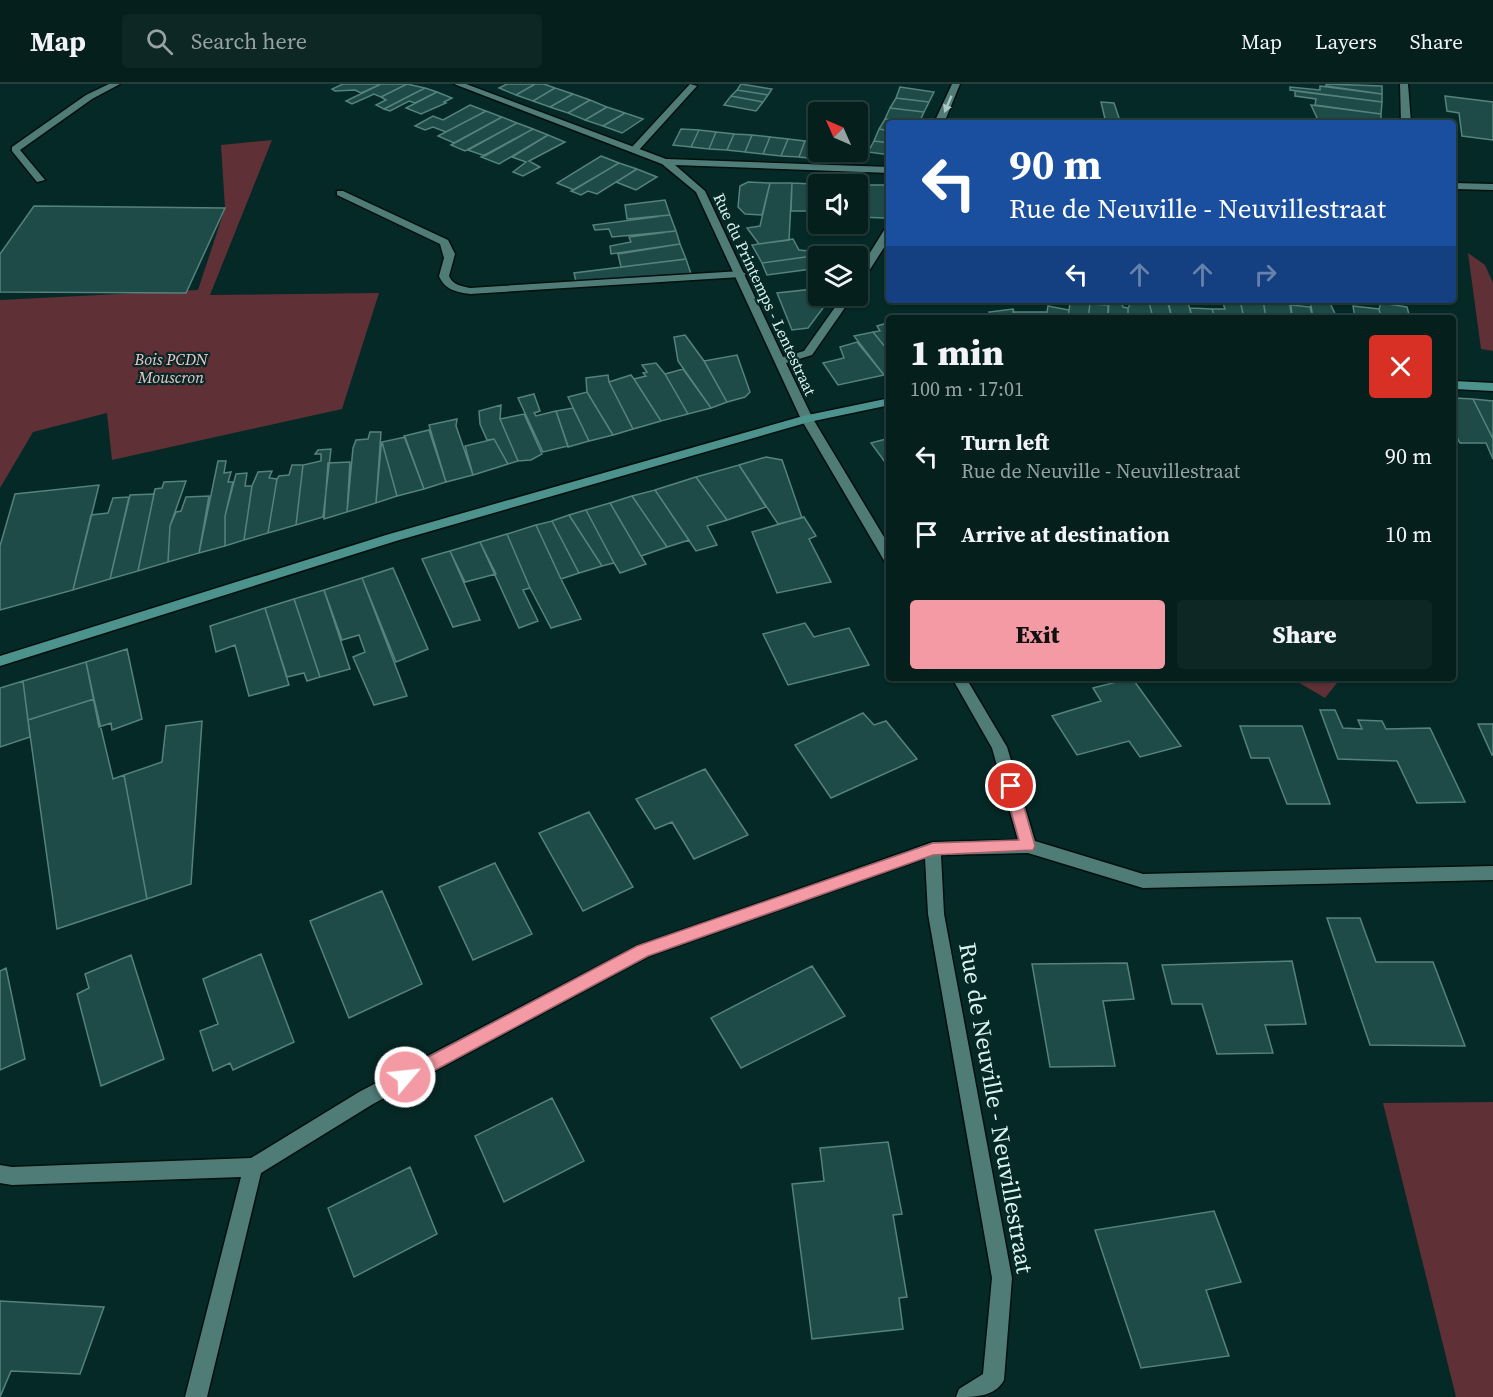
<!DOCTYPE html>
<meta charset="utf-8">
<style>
:root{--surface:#041f1c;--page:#0d2725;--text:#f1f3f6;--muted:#97a2a3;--line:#253d3b;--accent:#f49aa4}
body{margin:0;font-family:"Source Serif 4",serif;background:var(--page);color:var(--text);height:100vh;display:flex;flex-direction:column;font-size:22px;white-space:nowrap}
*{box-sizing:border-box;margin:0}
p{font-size:20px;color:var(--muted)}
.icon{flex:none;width:33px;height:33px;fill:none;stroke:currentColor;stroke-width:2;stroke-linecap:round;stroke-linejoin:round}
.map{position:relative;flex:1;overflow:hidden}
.details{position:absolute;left:886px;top:231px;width:570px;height:366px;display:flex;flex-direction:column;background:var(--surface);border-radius:6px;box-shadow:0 2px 4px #0004,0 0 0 2px var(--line)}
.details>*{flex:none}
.top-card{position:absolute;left:886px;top:36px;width:570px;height:183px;border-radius:6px;box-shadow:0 2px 4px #0004,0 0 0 2px var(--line);background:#1a4fa0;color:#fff;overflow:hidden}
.needle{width:39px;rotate:315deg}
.buttons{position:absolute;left:808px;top:18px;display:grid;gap:12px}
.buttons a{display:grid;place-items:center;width:60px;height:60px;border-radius:6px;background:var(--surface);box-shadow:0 2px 4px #0004,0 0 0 2px var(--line);font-size:30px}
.pin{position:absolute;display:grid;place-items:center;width:51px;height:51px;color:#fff;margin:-26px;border:3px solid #fff;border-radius:50%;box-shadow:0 2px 6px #0007}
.me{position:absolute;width:66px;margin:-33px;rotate:62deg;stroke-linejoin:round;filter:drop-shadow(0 0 4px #0008)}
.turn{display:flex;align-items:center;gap:21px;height:126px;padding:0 24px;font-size:27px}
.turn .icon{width:78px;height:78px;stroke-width:2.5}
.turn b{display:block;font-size:42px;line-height:51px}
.lanes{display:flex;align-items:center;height:57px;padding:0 24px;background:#0003;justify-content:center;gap:30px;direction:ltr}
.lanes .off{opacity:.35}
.round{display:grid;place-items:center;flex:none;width:63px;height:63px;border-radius:6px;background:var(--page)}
.headline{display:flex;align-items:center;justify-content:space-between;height:102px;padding:0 24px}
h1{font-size:36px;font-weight:800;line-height:45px}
.button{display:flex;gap:12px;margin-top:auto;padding:12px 24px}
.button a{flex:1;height:69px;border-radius:6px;background:var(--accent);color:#111;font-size:24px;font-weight:800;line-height:69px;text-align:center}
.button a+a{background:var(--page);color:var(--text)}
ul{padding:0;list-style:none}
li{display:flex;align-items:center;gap:18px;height:78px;padding:0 24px}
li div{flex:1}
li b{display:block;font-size:22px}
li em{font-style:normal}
header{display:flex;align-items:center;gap:36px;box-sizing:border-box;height:84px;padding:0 30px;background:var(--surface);border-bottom:2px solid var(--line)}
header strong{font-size:28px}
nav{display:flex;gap:33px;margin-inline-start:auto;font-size:21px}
.search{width:420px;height:54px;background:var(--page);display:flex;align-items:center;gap:15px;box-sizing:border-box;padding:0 21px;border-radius:6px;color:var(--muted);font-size:22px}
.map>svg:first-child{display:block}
</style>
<header>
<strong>Map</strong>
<div class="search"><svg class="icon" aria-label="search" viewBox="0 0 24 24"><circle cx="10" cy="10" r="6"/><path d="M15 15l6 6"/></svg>Search here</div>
<nav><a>Map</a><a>Layers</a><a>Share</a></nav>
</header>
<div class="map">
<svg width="1493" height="1313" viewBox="0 0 1493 1313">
<rect width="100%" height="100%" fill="#052926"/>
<!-- green -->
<path fill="#5f3036" d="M272 56 210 211 379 209 342 325 112 376 107 329 33 348 0 404V216L198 206 225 124 221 61Z
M1468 169 1485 181 1493 199V267L1481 265Z
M1291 594H1341L1325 614Z
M1493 1018V1313H1456L1383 1019Z"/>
<!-- building -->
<path fill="#1e4b47" stroke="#55827d" stroke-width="1.5" d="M343 0H381L361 9 355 6 335 7 332 5Z
M381 0H407L381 13 374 10 352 20 346 17Z
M407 0 425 4 384 25 376 21 386 16 381 13Z
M507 0H535L516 11 499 4Z
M535 0H544L555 4 533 17 516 11Z
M741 0 772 5 768 11 737 6Z
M1326 0 1382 2V10L1326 2Z
M1320 2 1382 10V18L1290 6V3L1320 6Z
M900 3 934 8 929 18 896 14Z
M425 4 437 8 415 19 409 17 390 27 384 25Z
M555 4 573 10 550 23 533 17Z
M737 6 768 11 763 18 731 12Z
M1295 7 1382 18 1381 30 1315 21 1316 15 1295 12Z
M437 8 452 14 444 18 446 19 421 30 406 24Z
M573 10 590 16 568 29 550 23Z
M731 12 763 18 756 27 724 21Z
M1445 12 1493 18V56L1462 52 1459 29 1447 27Z
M896 14 929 18 924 28 890 24Z
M590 16 607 23 585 36 568 29Z
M1101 18 1114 19 1120 37 1128 39H1106Z
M470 21 486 27 446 48 433 43 425 46 415 42 433 32 443 36Z
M1311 21 1381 30V39L1319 38Z
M607 23 625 29 603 42 585 36Z
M890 24 924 28 919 39 885 35Z
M486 27 502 33 454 59 438 52Z
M625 29 643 35 622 49 603 42Z
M502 33 517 39 465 67 451 61Z
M885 35 918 39H890V47L879 45Z
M517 39 533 45 485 72 468 66Z
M533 45 548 51 499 80 481 73Z
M681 45 699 46 691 63 673 61Z
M879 45 890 47V59L874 57Z
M699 46 716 48 709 65 691 63Z
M716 48 734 50 727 66 709 65Z
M734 50 752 51 745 68 727 66Z
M548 51 565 58 529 77 540 83 523 92 513 88 526 78 512 73Z
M752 51 770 53 763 70 745 68Z
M770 53 788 55 781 72 763 70Z
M788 55 805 57 799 73 781 72Z
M805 57 819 58 820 68 818 75 799 73Z
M874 57 890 59V71L868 68Z
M601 72 619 79 574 106 557 99Z
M619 79 637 85 597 110 588 107 581 111 571 107Z
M637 85 657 93 636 106 616 98Z
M748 98 770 99 762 131 745 130 738 123 740 102Z
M770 99H792L789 156 759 160 747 144 760 142Z
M792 99 813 100 812 127H791Z
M813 100H833H819V127H812Z
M858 101H890V124L885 134 858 133Z
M665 116 670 131 627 135 625 121Z
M34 122 225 124 186 209 0 208V170Z
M670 131 676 147 612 153 609 145 595 146 593 141Z
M676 147 680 160 611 170 610 162 631 158 629 153Z
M793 155 799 166 820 168 823 163 855 169 853 172 820 171 762 179 752 161Z
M680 160 686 175 621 183 618 170Z
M820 171 827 172H819V184L767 191 762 179Z
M686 175 691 190 672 193 576 198 574 189Z
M819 195V212H832L808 244 792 246 777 209 813 205 809 196Z
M1109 216H1121L1123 223 1128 224V234H1108Z
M1222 216H1240L1244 234H1215L1212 225H1225Z
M1240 216H1263L1266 234H1244Z
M1263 216H1289L1292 234H1266Z
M1310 216 1330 219 1337 234H1313Z
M1132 217 1149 218 1153 234H1128V224Z
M1168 217 1188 218 1192 234H1172Z
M1149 218 1168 220 1172 234H1153Z
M1070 219 1090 220 1088 234H1068Z
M1381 219 1407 223 1410 234H1381L1379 225Z
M1090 220 1108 221V234H1088Z
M1291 221 1310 223 1313 234H1292Z
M1048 222 1069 226 1068 234H1046Z
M1353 222 1379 225 1381 234H1355Z
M1190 224 1212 225 1215 234H1192Z
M1013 225 1016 234H992L989 228Z
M1013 228H1047L1046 234H1016Z
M887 239 890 241V269L873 248 880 247 877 242Z
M873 248 890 269V290L884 291 854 252Z
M685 251 704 277 727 318 711 324 678 277 674 253Z
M857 258 884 291 838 301 823 279 844 274 840 263Z
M737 271 750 308 745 313 727 318 704 277Z
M656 279 665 290 688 330 661 337 634 295 646 292 643 289 647 288 642 281Z
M683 285 711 324 688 330 665 290Z
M608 291 609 298 633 345 613 351 587 308 586 294Z
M631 291 634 295 661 337 633 345 609 298Z
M587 308 613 351 589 357 568 313Z
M534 310 540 327 534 329 536 332 556 327 568 362 543 368 518 314Z
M1454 314 1473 315 1493 355V375L1486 359H1460L1454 348Z
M1473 315 1493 317V355Z
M501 321 500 335 518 377 508 380 494 355 487 356 480 340 479 327Z
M573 324 589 357 568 363 556 327Z
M524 330 542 370 531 376 518 377 500 335Z
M457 335 456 342 473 391 446 398 429 341Z
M429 346 446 398 424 405 404 352Z
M370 348H381L376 419 347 428 353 364 356 356 368 355Z
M405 353 424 405 397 412 382 358Z
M890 354V385L871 359Z
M494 355 508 380 473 391 465 362Z
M382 358 397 412 376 419 381 363Z
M331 365 323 433 296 441 303 381 321 377V370H315L318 366Z
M766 373 782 376 802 434 778 440 739 381Z
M218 377H226L224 389 231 388 228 398H233L225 432V462L199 469Z
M350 378 347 428 324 435 328 379Z
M292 381H303L296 441 268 449 277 395 279 392 289 391Z
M739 381 766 423 727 436 696 393Z
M272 387 269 394 277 395 268 449 244 456 252 402 258 388Z
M247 389 245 402H252L244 456 225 462V432L236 390Z
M696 393 727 436 707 442 717 461 696 467 655 406Z
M186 397 170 442 168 478 138 487 155 405 162 404 164 398Z
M99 401 73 506 0 526V462L15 410Z
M655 406 689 456 667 463 632 412Z
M154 410 138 487 110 495 130 411Z
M209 412 199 469 168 478 170 442 176 428 181 427 186 413Z
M632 412 667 463 641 472 610 419Z
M129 413 110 495 73 506 91 431 108 429 113 414Z
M610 419 641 472 646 480 620 489 614 479 586 426Z
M586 426 614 479 602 482 569 431Z
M569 431 602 482 579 489 552 437Z
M804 433 816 452 809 455 831 498 777 509 752 448Z
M552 437 579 489 561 495 536 441Z
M536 441 561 495 581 535 551 544 530 504 507 450Z
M507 450 530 504 523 506 538 537 519 544 480 458Z
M480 458 496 490 465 498 450 467Z
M450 467 480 536 453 543 422 475Z
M393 484 428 565 396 578 362 494Z
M362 494 407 612 374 621 353 573 365 568 359 551 342 556 324 506Z
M324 506 350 585 320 593 294 515Z
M294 515 320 593 307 597 304 589 287 593 265 524Z
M265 524 289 601 249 612 235 561 216 568 210 542Z
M805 539 814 553 849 544 869 581 788 601 763 550Z
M127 565 142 635 112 646 111 639 99 643 86 578Z
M86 578 94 615 28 636 23 597Z
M1132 594 1181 662 1140 673 1129 657 1077 671 1052 632 1101 617 1093 604Z
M23 597 30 653 0 663V604Z
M94 615 113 695 124 691 147 815 57 845 28 636Z
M1320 626H1335L1343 644 1362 645 1358 636 1382 637 1386 645 1430 644 1465 718 1417 719 1397 677 1338 675Z
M863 629 874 641 886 637 917 675 831 714 795 661Z
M202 637 191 800 147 815 124 691 162 678 166 642Z
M1478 640H1493V671H1492Z
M1240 642H1302L1330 720H1287L1269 674H1251Z
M705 685 748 751 694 775 672 738 655 745 636 715Z
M589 728 633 803 583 827 539 749Z
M495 779 532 850 473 876 439 803Z
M382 807 422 900 349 934 310 837Z
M1327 834H1360L1376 878H1433L1465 962 1370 961Z
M261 870 294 958 233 986 230 979 213 987 200 947 218 940 203 895Z
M131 871 164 975 101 1002 77 910 89 904 85 890Z
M1292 877 1306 940 1265 941 1273 969 1217 970 1202 920H1172L1162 881Z
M1127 879 1134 915 1103 917 1115 982 1050 983 1032 880Z
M812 882 845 932 741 984 711 934Z
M6 884 25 975 0 986V887Z
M552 1014 584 1077 504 1118 475 1052Z
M888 1058 902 1130 893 1131 907 1213 899 1214 903 1245 812 1255 792 1100 824 1097 820 1064Z
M410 1083 437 1150 354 1193 328 1124Z
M1214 1127 1241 1198 1206 1206 1229 1272 1141 1284 1095 1146Z
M0 1217 104 1223 80 1290 11 1287 0 1313Z"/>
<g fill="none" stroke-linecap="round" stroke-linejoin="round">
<defs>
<path id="lane" d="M109 0H120L92 15 20 66 45 96 37 98 12 67V63L86 11Z
M690 0 697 2 638 67H632V63Z
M337 107H343L448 156 455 170 449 192C453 201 461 202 470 204L741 187 746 190 741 193 470 210C456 208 445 206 439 192L444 174 440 160 337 111Z"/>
<path id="street" d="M454 0H466L666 75 890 83V89L675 81 705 107 783 273 804 267 843 212H853L812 271 786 279 813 335 890 463V479L885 478 801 335 696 108 662 80Z
M952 0H960L944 39H934Z
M1400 0H1408L1411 39H1401Z
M1454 99 1493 100V106L1454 105Z
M890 142V154L862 198 858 199V188L886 143Z
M952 594H966L1007 663 1035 757 1143 790 1493 782V796L1143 804 1028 769 941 771 944 830 1012 1194 1004 1296C995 1313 975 1313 956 1313L959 1305 983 1290 992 1194 928 830 925 774 649 872 373 1020 261 1089 207 1313H185L241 1093 12 1101 0 1099V1081L12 1083 251 1074 359 1008 637 862 933 758 1018 756 992 664Z"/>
<path id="secondary" d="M1454 297 1493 299V307L1454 305Z
M890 314V321L809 338 396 457 0 582V572L386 451 803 332Z"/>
</defs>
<!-- lane casing -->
<use href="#lane" stroke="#00100f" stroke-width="3"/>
<!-- street casing -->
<use href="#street" stroke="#00100f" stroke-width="3"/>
<!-- secondary casing -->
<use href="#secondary" stroke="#00100f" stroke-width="3"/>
<!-- lane -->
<use href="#lane" fill="#507c78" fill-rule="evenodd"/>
<!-- street -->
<use href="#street" fill="#507c78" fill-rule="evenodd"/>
<!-- secondary -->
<use href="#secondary" fill="#4c938d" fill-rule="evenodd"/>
</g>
<!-- one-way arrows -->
<defs><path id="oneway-solid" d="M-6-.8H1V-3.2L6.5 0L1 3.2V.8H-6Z" transform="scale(1.5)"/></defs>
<use fill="#aac9c6" href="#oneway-solid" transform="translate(948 20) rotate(113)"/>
<!-- route -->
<path fill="#f49aa4" stroke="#9f646b" stroke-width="1.5" d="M1011 697 1016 698 1018 702 1035 762 1033 766 933 771 648 872 411 999 405 1001 400 999 397 993 400 988 637 862 933 759 1019 756 1004 702 1006 698Z"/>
<g text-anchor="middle" stroke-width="4.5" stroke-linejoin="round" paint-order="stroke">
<!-- far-street labels -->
<g font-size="16" fill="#dbf3f0" stroke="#052926">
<text transform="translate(765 210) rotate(65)" y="6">Rue du Printemps - Lentestraat</text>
</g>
<!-- far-park labels -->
<g font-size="16" font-style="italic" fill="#f2c2c6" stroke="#052926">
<text x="171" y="281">Bois PCDN<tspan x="171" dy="18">Mouscron</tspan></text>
</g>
<!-- near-street labels -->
<g font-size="24" fill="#dbf3f0" stroke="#052926">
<text transform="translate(996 1024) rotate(80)" y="8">Rue de Neuville - Neuvillestraat</text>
</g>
</g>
</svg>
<div class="buttons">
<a><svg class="needle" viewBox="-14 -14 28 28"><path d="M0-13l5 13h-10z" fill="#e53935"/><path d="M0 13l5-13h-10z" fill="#97a2a3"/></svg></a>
<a><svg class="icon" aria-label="sound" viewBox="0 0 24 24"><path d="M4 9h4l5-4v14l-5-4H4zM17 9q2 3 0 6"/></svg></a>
<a><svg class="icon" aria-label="layers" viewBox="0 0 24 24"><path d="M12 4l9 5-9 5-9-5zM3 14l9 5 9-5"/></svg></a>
</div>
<div class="pin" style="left:1011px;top:702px;background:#d93025"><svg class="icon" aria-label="arrive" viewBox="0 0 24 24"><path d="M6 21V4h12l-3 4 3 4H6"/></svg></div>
<svg class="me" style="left:405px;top:993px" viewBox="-20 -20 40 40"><circle r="17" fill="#f49aa4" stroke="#fff" stroke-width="3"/><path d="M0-11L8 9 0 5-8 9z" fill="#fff"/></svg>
<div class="top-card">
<div class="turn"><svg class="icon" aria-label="left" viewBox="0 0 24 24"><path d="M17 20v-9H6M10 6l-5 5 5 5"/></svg><div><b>90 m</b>Rue de Neuville - Neuvillestraat</div></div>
<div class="lanes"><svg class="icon" aria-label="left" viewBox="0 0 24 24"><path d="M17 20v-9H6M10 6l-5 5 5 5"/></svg><svg class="icon off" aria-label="ahead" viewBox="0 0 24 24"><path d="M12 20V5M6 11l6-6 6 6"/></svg><svg class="icon off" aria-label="ahead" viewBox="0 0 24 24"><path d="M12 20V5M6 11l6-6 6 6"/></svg><svg class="icon off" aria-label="right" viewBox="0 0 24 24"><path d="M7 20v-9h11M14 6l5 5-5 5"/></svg></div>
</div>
<section class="details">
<div class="headline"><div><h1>1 min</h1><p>100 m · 17:01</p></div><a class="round" style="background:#d93025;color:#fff"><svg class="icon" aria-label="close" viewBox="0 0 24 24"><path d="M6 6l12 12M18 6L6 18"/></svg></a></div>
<ul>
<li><svg class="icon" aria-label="left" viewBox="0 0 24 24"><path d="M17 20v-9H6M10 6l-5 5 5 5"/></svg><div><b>Turn left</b><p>Rue de Neuville - Neuvillestraat</p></div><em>90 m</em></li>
<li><svg class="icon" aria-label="arrive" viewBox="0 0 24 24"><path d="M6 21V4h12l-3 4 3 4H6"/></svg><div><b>Arrive at destination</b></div><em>10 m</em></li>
</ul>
<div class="button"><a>Exit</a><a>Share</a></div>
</section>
</div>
